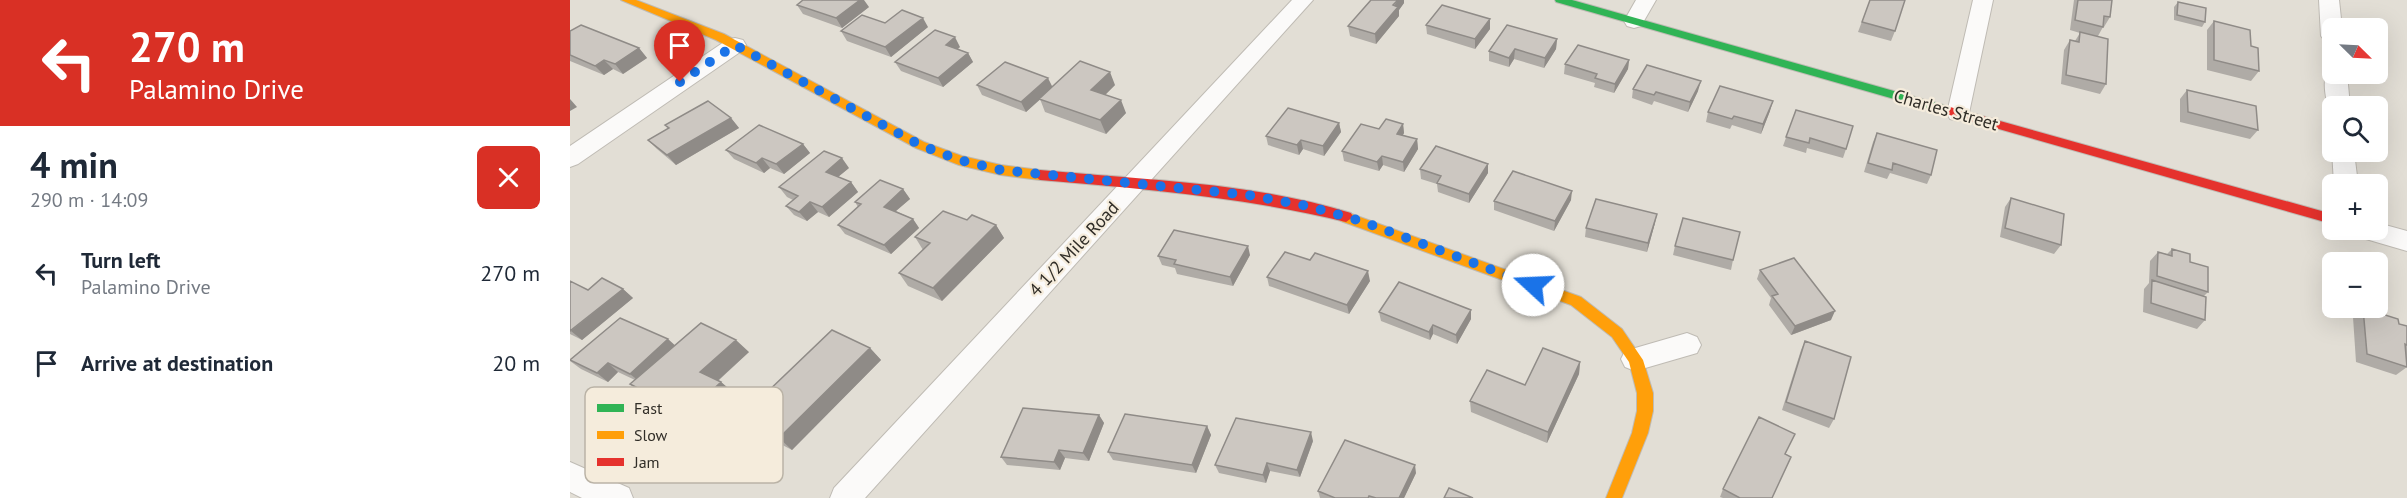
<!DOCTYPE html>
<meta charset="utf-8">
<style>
:root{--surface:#fff;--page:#f6f6f7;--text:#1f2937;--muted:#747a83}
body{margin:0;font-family:"PT Sans",sans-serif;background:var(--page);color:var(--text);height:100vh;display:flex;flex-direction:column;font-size:22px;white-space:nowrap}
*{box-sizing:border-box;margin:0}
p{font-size:20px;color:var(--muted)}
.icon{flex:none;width:33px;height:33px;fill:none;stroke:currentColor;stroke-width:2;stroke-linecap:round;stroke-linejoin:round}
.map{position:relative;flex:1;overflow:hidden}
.panel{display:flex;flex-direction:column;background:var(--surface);width:570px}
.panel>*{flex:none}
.guide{background:#d93025;color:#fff;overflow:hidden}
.needle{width:39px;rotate:114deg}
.fabs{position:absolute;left:1752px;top:18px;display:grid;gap:12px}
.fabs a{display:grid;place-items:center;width:66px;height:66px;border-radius:9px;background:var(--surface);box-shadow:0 6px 24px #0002;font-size:30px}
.pin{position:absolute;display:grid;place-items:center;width:51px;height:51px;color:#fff;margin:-62px -26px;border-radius:50% 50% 50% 0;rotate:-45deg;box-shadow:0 0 6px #0007}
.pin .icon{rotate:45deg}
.me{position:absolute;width:66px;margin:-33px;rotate:290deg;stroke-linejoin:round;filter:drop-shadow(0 0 4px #0008)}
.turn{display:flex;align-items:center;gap:21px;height:126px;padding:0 30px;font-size:27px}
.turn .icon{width:78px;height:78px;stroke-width:2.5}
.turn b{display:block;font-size:42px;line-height:51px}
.round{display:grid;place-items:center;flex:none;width:63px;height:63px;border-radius:9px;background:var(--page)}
.overview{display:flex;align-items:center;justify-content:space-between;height:102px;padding:0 30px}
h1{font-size:36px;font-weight:600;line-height:45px}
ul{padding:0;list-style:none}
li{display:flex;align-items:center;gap:18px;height:90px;padding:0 30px}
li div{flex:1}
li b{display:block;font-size:22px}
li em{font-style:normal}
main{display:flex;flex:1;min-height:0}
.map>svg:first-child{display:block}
</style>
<main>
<section class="panel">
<div class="guide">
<div class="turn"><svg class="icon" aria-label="left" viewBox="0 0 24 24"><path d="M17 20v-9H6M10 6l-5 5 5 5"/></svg><div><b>270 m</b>Palamino Drive</div></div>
</div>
<div class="overview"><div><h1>4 min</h1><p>290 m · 14:09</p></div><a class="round" style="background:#d93025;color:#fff"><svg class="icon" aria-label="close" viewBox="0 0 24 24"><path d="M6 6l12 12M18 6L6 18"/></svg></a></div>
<ul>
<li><svg class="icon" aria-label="left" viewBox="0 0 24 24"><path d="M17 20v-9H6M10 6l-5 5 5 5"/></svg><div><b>Turn left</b><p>Palamino Drive</p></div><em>270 m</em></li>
<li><svg class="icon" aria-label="arrive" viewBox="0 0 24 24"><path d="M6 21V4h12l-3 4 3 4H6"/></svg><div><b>Arrive at destination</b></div><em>20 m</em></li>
</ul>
</section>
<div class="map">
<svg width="1837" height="498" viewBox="0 0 1837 498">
<rect width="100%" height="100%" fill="#e2ded5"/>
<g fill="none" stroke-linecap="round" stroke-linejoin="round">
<defs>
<path id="street" d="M722 0H743L295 498H260L264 488Z
M1066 0H1086L1071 26 1064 28 1057 26 1054 21Z
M1403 0H1423L1399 113 1396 119 1388 121 1380 119 1377 113Z
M1749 0H1769L1772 28H1762V43L1755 41 1751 36Z
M165 38 173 40 176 45 173 50 8 164 0 167V146L157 40Z
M1762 68V74H1777L1780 106H1762V112C1755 104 1752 79 1758 69Z
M1762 150 1784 152 1788 184H1764Z
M1808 223 1837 231V251L1789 237 1785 230H1808Z
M1117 333 1127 337 1131 345 1127 353 1065 371 1055 367 1051 359 1055 351Z
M0 462 59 488 63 498H12L0 492Z"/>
<path id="fast" d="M985 0H1002L1377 106 1379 109 1373 113 986 2Z"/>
<path id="slow" d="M51 0H66L154 34 354 142 392 156 431 165 470 170 476 175 470 180 431 175 389 165 346 148 146 40Z
M776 212 1011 297 1052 329 1073 360 1083 393V411L1078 433 1052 498H1036L1062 433 1067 411V393L1059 362 1042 337 1001 305 771 221 769 217Z"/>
<path id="jam" d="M1373 105 1762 214V224L1369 112 1367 109 1369 106Z
M470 170C573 180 681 182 781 213L783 217 776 222C675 197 573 189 470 180L464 175Z"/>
</defs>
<!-- street casing -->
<use href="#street" stroke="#bfbbb4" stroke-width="2"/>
<!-- fast casing -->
<use href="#fast" stroke="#bfbbb4" stroke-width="2"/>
<!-- slow casing -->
<use href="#slow" stroke="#bfbbb4" stroke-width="2"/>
<!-- jam casing -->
<use href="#jam" stroke="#bfbbb4" stroke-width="2"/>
<!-- street -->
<use href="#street" fill="#fbfaf9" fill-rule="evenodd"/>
<!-- fast -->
<use href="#fast" fill="#30b455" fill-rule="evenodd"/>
<!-- slow -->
<use href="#slow" fill="#ff9f0a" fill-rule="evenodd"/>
<!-- jam -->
<use href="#jam" fill="#e5322d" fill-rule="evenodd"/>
</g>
<!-- wall -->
<path fill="#afaba6" d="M801 0H834V3L829 10V16L806 44 780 36 778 26Z
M1300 0 1325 31 1321 41 1288 32Z
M1504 0H1542L1540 17 1534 27H1533L1528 36 1536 84 1530 94 1491 84 1494 50 1500 40 1505 41 1510 33 1500 30Z
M1608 2 1635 22 1632 27 1604 20V7Z
M227 5 299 7 272 28 233 14Z
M1644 21 1681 46 1689 71 1681 81 1637 70V30Z
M315 23 358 27 321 57 277 41 271 31Z
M856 25 920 29 905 49 857 34Z
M0 31 69 48 77 58 53 74 43 69 34 75 0 61Z
M987 39 986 49 974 68 944 59 939 67 919 61V51Z
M390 47 388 49 398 53 403 62 373 87 331 71 325 62Z
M1059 60 1058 69 1044 93 1024 87 1025 83 994 74 995 64Z
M407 85 482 87 545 85 535 95 556 113 536 134 475 112 470 99 456 112 412 95Z
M1063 89 1128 91 1118 112 1084 101 1082 105 1062 98Z
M1617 90 1688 130 1680 139 1610 122V99Z
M1226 110 1276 149 1273 158 1237 148 1236 153 1213 146Z
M1200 111 1191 134 1162 125 1160 129 1136 122 1138 112Z
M161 118 169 128 106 165 87 149 78 140 98 129 95 125Z
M769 123 771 132 754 156 733 149 729 155 698 145 696 136Z
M833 124 834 133 833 135 847 139 848 149 834 172 813 165 809 171 774 161 772 151 809 129Z
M1307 133 1361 175 1357 184 1320 173 1317 179 1294 172 1303 142Z
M233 144 240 153 214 174 200 168 194 173 164 159 156 150Z
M279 168 268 177 281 182 288 192 259 217 248 212 237 221 224 215 216 206 223 200 217 197 209 187Z
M850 169 918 173 899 203 868 192 867 184 851 179Z
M333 189 340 199 326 211 343 219 349 228 321 254 275 234 268 225 288 207 285 202Z
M1441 198 1491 245 1484 254 1430 237 1435 207Z
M1001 200 984 231 924 210V201Z
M397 220 426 225 434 238 372 301 338 286 329 273 353 250 345 237Z
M1085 223 1077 252 1015 237 1016 228Z
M1105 246 1163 260 1161 270 1103 255Z
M1602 249 1620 262 1638 292 1634 296 1635 320 1627 329 1573 312 1574 289 1579 283 1580 261 1588 252 1597 254Z
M680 255 663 286 607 274 605 268 592 265 588 256Z
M740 260 800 281 779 314 699 286 697 277Z
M1190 270 1261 320 1221 335 1199 305 1201 298 1187 279Z
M0 281 18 290 53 289 63 298 12 340 0 334Z
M1793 308 1829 324 1837 326V367L1826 375 1786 362 1783 317Z
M901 310V319L887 344 863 334 860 340 811 321 809 312Z
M1235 341 1264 419 1259 428 1212 410 1231 350Z
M105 345 179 352 148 381 151 382 165 394 131 425 75 395 60 384 65 380 48 372 38 382 11 369 0 361Z
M300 348 311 360 222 450 183 430 170 418Z
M1010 362 1009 374 977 443 901 412 900 401 955 385Z
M529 415 534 423 519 461 495 458 490 470 437 465 431 457Z
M637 426 641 435 626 473 543 460 538 452Z
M743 441 730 477 700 471 696 483 649 473 645 465Z
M1215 454 1202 498H1153L1150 497 1153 489Z
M846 473 834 498H750L748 491Z"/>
<!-- shaded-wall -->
<path fill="#8f8b87" d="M290 0H294L299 7 272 28 266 18Z
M828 0H834V3L829 10V16L806 44 805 34Z
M353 18 358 27 321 57 315 47Z
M920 19V29L905 49V39Z
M385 37 390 47 381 54 376 45Z
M987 39 986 49 974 68 975 58Z
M69 48 77 58 53 74 45 64Z
M945 49 944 59 939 67V58Z
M398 53 403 62 373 87 368 78Z
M34 60 43 69 34 75 25 66Z
M1059 60 1058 69 1044 93 1045 84Z
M540 72 545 85 527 103 521 90Z
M478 78 483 88 456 112 451 102Z
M1131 81 1128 91 1118 112 1120 102Z
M0 99 7 107 0 111Z
M551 100 556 113 536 134 530 120Z
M1203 101 1200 111 1191 134 1193 124Z
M161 118 169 128 106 165 97 155Z
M769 123 771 132 754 156 753 146Z
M833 124 834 133 828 143 827 134Z
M847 139 848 149 834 172 833 162Z
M731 140 733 149 729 155 727 145Z
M233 144 240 153 214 174 206 164Z
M812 156 813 165 809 171 807 162Z
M192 158 200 168 194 173 186 163Z
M272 158 279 168 263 181 256 172Z
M918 164V173L899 203V194Z
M281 182 288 192 259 217 252 207Z
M333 189 340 199 320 216 314 207Z
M1002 191 1001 200 984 231 985 221Z
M240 202 248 212 237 221 229 212Z
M1087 214 1085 223 1077 252 1078 243Z
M343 219 349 228 321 254 314 245Z
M426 225 434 238 372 301 363 288Z
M678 246 680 255 663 286 660 277Z
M798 271 800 281 779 314 777 305Z
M53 289 63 298 12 340 1 331Z
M901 310V319L887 344 886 335Z
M1265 311 1261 320 1221 335 1225 326Z
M863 325V334L860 340 859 332Z
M98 339 108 348 70 382 60 374Z
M166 340 179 352 144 384 130 372Z
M300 348 311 360 222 450 209 438Z
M1010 362 1009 374 977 443 978 432Z
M38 363 48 372 38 382 27 373Z
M151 382 165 394 131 425 117 414Z
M529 415 534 423 519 461 513 453Z
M637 426 641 435 626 473 622 465Z
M741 432 743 441 730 477 727 470Z
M489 450 495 458 490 470 484 462Z
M697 463 700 471 696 483 693 475Z
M845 465 846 473 834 498H829Z"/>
<!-- building -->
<path fill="#ccc7c1" stroke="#8f8b87" stroke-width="1.5" d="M233 0H290L266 18 227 5Z
M801 0H828L823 5 828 7 805 34 778 26Z
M1300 0H1335L1325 31 1292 22Z
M1508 0H1542L1540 17 1534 16 1533 27 1505 20Z
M1608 2 1636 8 1635 22 1607 15Z
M872 5 920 19 905 39 856 25Z
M332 10 353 18 315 47 271 31 292 15 315 23Z
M1644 21 1680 30 1681 46 1688 48 1689 71 1644 60Z
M11 25 69 48 45 64 34 60 25 66 0 55V31Z
M937 25 987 39 975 58 945 49 939 58 919 51Z
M365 30 385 37 376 45 398 53 368 78 325 62Z
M1510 32 1538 39 1536 84 1496 75 1500 40 1509 42Z
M1008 45 1059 60 1045 84 1025 78 1027 74 995 64Z
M510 61 540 72 521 90 551 100 530 120 469 99Z
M435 62 478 78 451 102 407 85Z
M1077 65 1131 81 1120 102 1086 92 1084 95 1063 89Z
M1150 86 1203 101 1193 124 1164 116 1162 119 1138 112Z
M1617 90 1686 106 1688 130 1618 112Z
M138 101 161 118 97 155 78 140 99 128 95 125Z
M718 108 769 123 753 146 731 140 727 145 696 136Z
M1226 110 1283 126 1276 149 1240 138 1239 143 1216 137Z
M816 119 833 124 827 134 847 139 833 162 812 156 807 162 772 151 791 124 809 129Z
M189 125 233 144 206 164 192 158 186 163 156 150Z
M1307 133 1367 150 1361 175 1323 163 1322 170 1298 163Z
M866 146 918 164 899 194 867 183 871 176 850 169Z
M254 151 272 158 256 172 281 182 252 207 240 202 229 212 216 206 228 196 209 187Z
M943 171 1002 191 985 221 924 201Z
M310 180 333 189 314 207 343 219 314 245 268 225 291 204 285 202Z
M1441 198 1494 214 1491 245 1435 228Z
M1026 199 1087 214 1078 243 1016 228Z
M373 211 397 220 402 215 426 225 363 288 329 273 360 243 345 237Z
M1113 218 1170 232 1163 260 1105 246Z
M604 230 678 246 660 277 604 264 606 260 588 256Z
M1602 249 1620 254V262L1638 267V292L1587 276 1588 252 1602 256Z
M715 252 740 260 745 253 798 271 777 305 697 277Z
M1224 258 1265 311 1225 326 1202 296 1208 294 1190 270Z
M32 278 53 289 0 331V281L18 290Z
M1582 280 1636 297 1635 320 1581 303Z
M829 282 901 310 886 335 863 325 859 332 809 312Z
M1793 308 1828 319 1829 324 1837 326V345L1835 344 1837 367 1797 354Z
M50 318 98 339 60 374 38 363 27 373 0 360Z
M131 323 166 340 130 372 151 382 117 414 60 384Z
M262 330 300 348 209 438 170 418Z
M1235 341 1281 357 1264 419 1216 402Z
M973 348 1010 362 978 432 900 401 917 370 955 385Z
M453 408 529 415 513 453 489 450 484 462 431 457Z
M555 414 637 426 622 465 538 452Z
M1189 417 1225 434 1215 454 1221 457 1202 498H1170L1153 489Z
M666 418 741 432 727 470 697 463 693 475 645 465Z
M775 440 845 465 829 498H806L799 496 798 498H765L748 491Z
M879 488 903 498H874Z"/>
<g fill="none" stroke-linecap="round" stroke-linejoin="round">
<!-- route -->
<path stroke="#1a73e8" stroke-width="10" stroke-dasharray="0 18" d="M110 82 165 45 350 145 389 160 431 170 678 195 737 206 791 221 963 285"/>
</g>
<g text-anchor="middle" stroke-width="4.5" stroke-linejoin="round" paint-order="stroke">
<!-- street labels -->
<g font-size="18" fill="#302d27" stroke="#f5ecdc">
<text transform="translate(1376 110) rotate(16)" y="6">Charles Street</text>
<text transform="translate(504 249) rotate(-47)" y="6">4 1/2 Mile Road</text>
</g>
</g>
<!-- legend -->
<rect x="15" y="387" width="198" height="96" rx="9" fill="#f5ecdc" stroke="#bab3a6" stroke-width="1.5"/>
<rect x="27" y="404" width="27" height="8" fill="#30b455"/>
<rect x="27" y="431" width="27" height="8" fill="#ff9f0a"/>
<rect x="27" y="458" width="27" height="8" fill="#e5322d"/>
<g font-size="16" fill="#302d27">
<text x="64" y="414">Fast</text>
<text x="64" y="441">Slow</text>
<text x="64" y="468">Jam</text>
</g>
</svg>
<div class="fabs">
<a><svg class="needle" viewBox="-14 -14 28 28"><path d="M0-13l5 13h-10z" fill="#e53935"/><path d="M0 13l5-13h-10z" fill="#747a83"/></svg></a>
<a><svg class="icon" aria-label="search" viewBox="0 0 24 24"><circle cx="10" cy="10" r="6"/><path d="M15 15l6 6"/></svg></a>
<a>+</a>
<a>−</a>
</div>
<div class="pin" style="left:110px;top:82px;background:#d93025"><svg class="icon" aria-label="arrive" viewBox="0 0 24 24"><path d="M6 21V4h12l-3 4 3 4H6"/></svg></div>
<svg class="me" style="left:963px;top:285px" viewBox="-20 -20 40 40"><circle r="19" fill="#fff"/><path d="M0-13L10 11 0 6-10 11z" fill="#1a73e8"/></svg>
</div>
</main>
